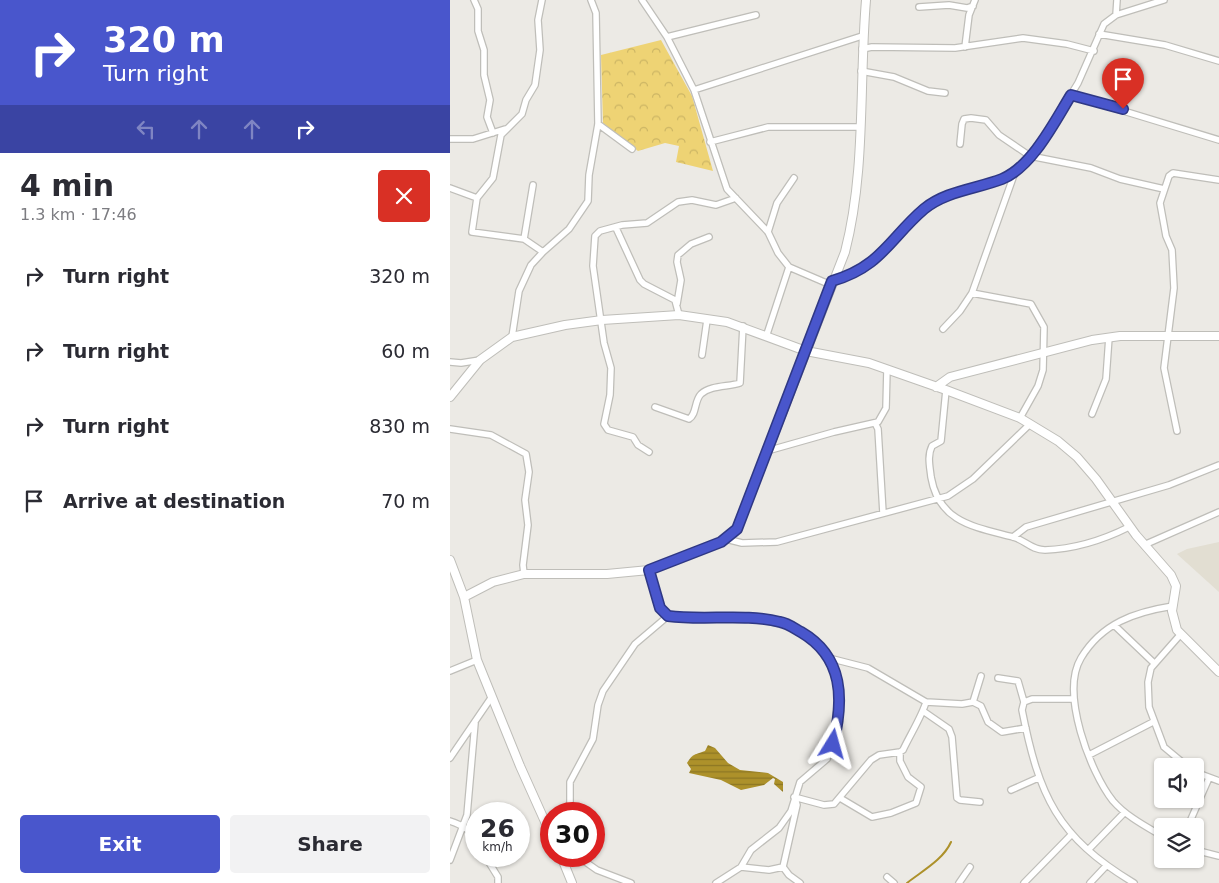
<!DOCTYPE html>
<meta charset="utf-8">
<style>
:root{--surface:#fff;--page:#f2f2f3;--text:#2b2b33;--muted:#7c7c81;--accent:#4956cc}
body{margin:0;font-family:"DejaVu Sans",sans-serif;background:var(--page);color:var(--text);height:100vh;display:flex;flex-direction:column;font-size:19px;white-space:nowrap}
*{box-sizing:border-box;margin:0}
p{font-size:16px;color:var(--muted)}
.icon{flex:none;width:28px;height:28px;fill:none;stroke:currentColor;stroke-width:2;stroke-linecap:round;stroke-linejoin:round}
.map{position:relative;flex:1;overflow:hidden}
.drawer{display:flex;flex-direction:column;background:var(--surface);width:450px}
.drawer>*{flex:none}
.hud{background:#4956cc;color:#fff;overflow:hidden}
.buttons{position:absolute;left:704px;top:758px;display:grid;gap:10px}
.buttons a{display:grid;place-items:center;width:50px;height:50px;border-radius:5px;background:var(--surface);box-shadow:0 1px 4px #0004;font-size:25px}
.speed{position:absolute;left:15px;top:802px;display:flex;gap:10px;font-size:25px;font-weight:700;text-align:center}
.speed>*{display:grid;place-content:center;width:65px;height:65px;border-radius:50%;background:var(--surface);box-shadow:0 1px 4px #0004;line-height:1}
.speed small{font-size:12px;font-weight:400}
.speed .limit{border:8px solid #d22;background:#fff;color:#111}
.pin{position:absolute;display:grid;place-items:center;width:42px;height:42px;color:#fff;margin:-51px -21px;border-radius:50% 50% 50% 0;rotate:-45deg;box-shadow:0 0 5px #0007}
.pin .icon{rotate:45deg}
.me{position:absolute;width:55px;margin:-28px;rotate:8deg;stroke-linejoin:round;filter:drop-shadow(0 0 4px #0008)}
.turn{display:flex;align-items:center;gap:18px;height:105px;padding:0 20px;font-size:22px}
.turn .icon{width:65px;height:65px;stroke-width:2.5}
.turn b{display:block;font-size:35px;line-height:42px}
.lanes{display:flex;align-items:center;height:48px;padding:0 20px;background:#0003;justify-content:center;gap:25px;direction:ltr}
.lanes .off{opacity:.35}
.round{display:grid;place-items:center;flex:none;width:52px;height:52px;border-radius:5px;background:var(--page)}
.overview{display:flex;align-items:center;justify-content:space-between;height:85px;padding:0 20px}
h1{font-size:30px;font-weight:700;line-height:38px}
.primary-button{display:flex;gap:10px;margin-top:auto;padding:10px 20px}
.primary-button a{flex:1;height:58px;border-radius:5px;background:var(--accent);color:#fff;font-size:20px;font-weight:700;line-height:58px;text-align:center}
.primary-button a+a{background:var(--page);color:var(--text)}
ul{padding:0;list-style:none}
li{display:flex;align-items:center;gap:15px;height:75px;padding:0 20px}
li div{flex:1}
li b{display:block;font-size:19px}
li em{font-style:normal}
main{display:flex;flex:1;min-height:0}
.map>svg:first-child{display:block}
</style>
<main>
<section class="drawer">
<div class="hud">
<div class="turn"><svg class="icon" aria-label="right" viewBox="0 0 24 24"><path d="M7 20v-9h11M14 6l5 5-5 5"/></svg><div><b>320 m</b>Turn right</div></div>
<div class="lanes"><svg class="icon off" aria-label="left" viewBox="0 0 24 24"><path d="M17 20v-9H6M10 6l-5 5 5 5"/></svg><svg class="icon off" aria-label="ahead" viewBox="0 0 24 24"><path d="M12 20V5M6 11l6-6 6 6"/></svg><svg class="icon off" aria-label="ahead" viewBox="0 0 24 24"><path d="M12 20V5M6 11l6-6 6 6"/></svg><svg class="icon" aria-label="right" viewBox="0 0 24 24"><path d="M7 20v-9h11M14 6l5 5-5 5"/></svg></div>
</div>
<div class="overview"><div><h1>4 min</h1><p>1.3 km · 17:46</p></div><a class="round" style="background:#d93025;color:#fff"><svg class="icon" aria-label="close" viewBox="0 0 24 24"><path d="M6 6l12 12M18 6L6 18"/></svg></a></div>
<ul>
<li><svg class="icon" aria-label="right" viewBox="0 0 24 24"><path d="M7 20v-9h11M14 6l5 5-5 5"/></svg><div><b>Turn right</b></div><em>320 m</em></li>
<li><svg class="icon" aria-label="right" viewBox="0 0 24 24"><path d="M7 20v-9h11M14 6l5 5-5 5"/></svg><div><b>Turn right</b></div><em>60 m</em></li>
<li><svg class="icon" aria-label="right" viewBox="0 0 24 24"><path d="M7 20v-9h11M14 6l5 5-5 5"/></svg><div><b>Turn right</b></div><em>830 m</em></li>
<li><svg class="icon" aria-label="arrive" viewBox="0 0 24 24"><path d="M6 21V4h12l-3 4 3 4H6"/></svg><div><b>Arrive at destination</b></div><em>70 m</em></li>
</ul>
<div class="primary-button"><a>Exit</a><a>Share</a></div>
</section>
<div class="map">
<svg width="769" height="883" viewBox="0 0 769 883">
<defs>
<pattern id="forest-crowns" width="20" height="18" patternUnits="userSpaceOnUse" patternTransform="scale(1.25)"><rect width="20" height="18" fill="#eed374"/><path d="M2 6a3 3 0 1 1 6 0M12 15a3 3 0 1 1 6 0" fill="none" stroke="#ccb564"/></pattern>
<pattern id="water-rules" width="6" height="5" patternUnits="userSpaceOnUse" patternTransform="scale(1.25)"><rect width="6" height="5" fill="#ad912a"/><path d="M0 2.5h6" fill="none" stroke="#8c7623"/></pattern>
</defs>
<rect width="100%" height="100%" fill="#eceae5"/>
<!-- built -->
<path fill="#e2ded2" d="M769 542V592L727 554 737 549Z"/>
<!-- forest -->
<path fill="url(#forest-crowns)" d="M211 40 242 96 263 171 226 162 229 146 215 143 188 151 153 123 151 55Z"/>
<!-- water -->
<path fill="url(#water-rules)" d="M258 745 265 748 278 763 290 770 318 773 333 782V792L324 784 325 779 323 778 314 785 291 790 271 780 239 773 241 769 237 763C244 753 242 756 255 751Z"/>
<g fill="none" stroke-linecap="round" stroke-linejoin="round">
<!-- stream -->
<path stroke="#ad912a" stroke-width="2" d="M457 883C472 871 493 860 501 842"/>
<defs>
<path id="street" d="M24 0 28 9V31L34 50V75L40 100 37 117 43 133
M92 0 88 20 90 50 85 85 76 100 72 114 51 135 43 178 27 198 22 232 74 239 93 252
M192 0 217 37 244 90 277 189 318 232 328 253 339 267 381 285
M469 7 499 5 517 8 523 6
M666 15 667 0
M649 34 715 45 769 61
M217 37 306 15
M515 47 519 15 525 0
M412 49 422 47 505 48 573 38 617 44 644 51
M411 71 444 77 478 91 495 93
M244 90 412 36
M621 95 769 140
M148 124 182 149
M0 139H23L55 129
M260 142 318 127H409
M510 144 512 124 514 119 521 118 536 120 549 135 580 156 641 168 670 179 714 189
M0 188 27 198
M166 228 190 280 194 284 225 300 229 315
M318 232 327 203 344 178
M74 239 83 185
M382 281 405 272 425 261 474 210 487 200 554 178 565 172 593 140 628 83 654 24 666 15 714 0
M522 293 581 304 594 327 593 370 588 386 570 418
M227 304 231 280 227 262 228 255 241 244 259 237
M493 329 510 311 522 293 565 172
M317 334 339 267
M62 337 69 291 81 265 93 252 119 229 138 201 139 175 148 124 146 13 141 0
M252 355 257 320
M0 362 11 363 30 360
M496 390 491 441 482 446C477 456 480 467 481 477 489 523 525 527 563 537 575 540 581 550 595 550 624 549 653 540 679 527
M205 407 239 419C247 414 244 401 251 394 261 385 279 387 290 383L293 326
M642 414 656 379 659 337
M425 423 428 429 433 513
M0 429 41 435 76 454 79 472 75 500 78 525 73 565 74 574
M727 431 714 368 724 288 722 250 716 236 710 203 719 176 723 173 769 180
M317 451 384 432 428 422 436 408 437 369
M199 452 188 445 183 437 158 430 154 424 160 395 161 368 154 343 143 266 145 236 150 231 172 225 197 223 228 202 242 200 266 205 286 198
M563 537 576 527 719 485 769 465
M276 539 292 543 327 542 498 496 523 479 580 424
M694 545 769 512
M199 570 213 613 225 617 309 619 340 626 361 639 374 652 383 665 389 685 384 739 377 759 350 782 341 811 329 828 301 850 291 867 266 883
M664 625 704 663
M730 635 701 668 698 682 699 707 714 747 737 766
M379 658 418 668 476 702 512 704 523 702 531 676
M0 671 27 660
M548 678 568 681 574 702
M624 699H582L574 702 572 710C589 796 607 837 684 883
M523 702 531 706 538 722 552 732 576 728
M473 711 499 729 502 737 507 798 510 800 530 802
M639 755 703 722
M0 758 41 698
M745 772 769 781
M561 790 588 778
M344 797 374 805 384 804 421 760 429 755 450 752 453 750C460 735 472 716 476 702
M345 798 347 805 333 867 339 875 350 883
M390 798 422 817 441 813 466 803 471 787 458 777 450 761V752
M120 814V782L143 739 148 705 153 691 185 644 218 616
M0 821C12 825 20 829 26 841
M738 826 759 778
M712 836C695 826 676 816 663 801 640 772 610 693 631 658 652 623 685 612 723 606
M638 850 674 813
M745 850 769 856
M35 856 48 877V883
M127 856 147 870 181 883
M0 860 17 815 25 723
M291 867 319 870 333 867
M437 877 444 883
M509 883 520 867
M574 883 621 835
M640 883 656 866"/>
<path id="secondary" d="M486 387 500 377 642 340 670 336H769
M0 397 30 360 62 337 115 325 152 320 229 315 277 322 356 351 419 363 496 390 570 418 608 441 627 457 646 479 686 535 721 575 726 586 722 611 727 630 769 672
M0 560 14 597 27 660 70 766 101 835
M14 597 43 582 74 574H157L199 570 271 542 287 529 395 252C416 171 409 84 416 0
M111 856 122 883"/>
</defs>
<!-- street casing -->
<use href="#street" stroke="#bfbeb9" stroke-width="8"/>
<!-- secondary casing -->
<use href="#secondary" stroke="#bfbeb9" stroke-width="10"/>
<!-- street -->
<use href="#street" stroke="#fff" stroke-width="5.5"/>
<!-- secondary -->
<use href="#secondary" stroke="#fff" stroke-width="8"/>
</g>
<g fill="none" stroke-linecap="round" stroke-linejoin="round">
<defs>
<path id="route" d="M383 744C394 700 394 657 351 632 344 628 337 623 330 622 294 613 255 621 218 616L210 608 199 570 271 542 287 529 382 281C431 267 440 238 474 209 496 191 526 189 552 179 582 167 605 121 621 95L673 109"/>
</defs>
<!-- route casing -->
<use href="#route" stroke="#2f3885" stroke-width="12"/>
<!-- route -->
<use href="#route" stroke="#4956cc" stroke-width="9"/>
</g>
</svg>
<div class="buttons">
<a><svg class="icon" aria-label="sound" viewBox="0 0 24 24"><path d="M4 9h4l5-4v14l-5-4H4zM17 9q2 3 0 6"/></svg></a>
<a><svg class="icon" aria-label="layers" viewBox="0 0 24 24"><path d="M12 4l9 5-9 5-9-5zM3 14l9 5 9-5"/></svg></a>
</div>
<div class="speed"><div>26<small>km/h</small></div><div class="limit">30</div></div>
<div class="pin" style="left:673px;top:109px;background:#d93025"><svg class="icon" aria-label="arrive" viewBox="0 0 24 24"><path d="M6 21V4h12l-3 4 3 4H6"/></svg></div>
<svg class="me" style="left:383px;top:744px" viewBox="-20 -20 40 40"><path d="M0-17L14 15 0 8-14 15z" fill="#4956cc" stroke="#fff" stroke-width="4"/></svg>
</div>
</main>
